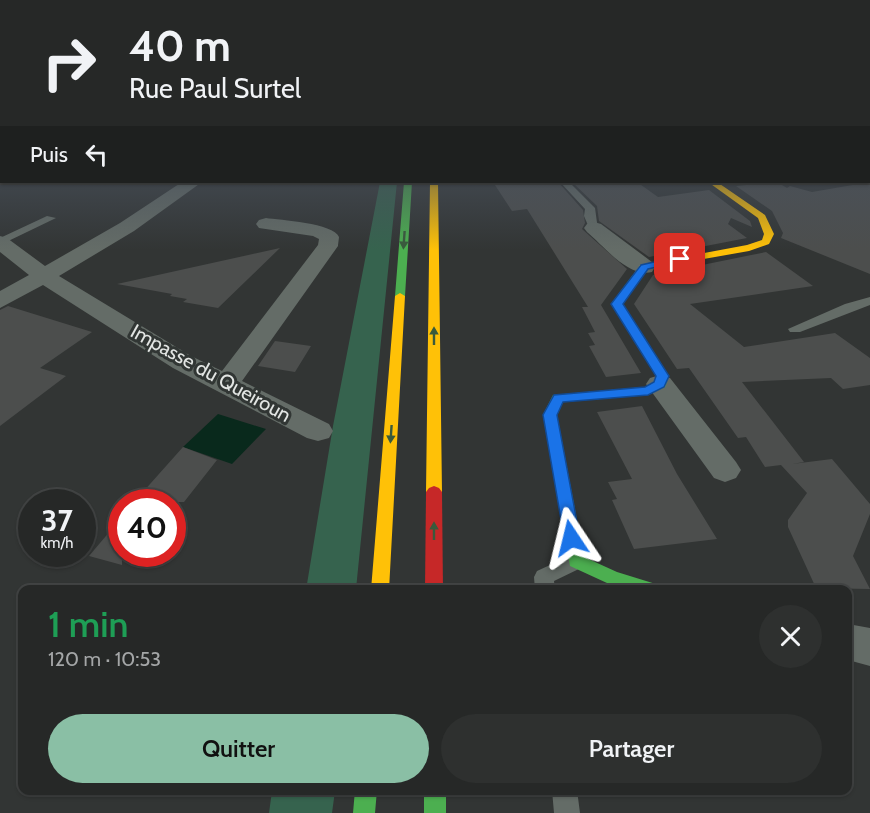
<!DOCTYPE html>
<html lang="fr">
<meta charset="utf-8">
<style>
:root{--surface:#262827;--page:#2e302f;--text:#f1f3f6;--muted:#a4a6a7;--line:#424444;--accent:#8abfa5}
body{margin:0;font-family:Cabin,sans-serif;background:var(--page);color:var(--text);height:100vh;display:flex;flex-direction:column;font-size:22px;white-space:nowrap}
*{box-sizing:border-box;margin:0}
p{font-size:20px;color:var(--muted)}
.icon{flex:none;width:33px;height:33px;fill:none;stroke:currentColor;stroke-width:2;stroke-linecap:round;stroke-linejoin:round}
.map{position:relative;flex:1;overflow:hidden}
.sheet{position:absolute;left:18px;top:585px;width:834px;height:210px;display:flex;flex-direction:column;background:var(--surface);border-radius:12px;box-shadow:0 2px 4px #0004,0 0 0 2px var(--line)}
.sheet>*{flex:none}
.banner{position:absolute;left:0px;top:0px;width:870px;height:183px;box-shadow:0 2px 4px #0004,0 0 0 2px var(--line);background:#262827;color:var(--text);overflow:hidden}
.speed{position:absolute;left:18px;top:489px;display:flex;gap:12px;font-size:30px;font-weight:700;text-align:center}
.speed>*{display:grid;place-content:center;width:78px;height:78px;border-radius:50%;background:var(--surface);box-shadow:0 2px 4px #0004,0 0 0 2px var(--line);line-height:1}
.speed small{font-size:15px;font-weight:400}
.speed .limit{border:9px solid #d22;background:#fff;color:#111}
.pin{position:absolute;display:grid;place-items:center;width:51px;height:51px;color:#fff;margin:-26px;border-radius:12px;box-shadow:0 3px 9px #0006}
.me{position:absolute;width:66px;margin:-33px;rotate:350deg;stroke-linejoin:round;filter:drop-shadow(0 0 4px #0008)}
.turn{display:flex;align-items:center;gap:21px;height:126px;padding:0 30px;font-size:27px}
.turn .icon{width:78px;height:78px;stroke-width:2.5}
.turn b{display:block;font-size:42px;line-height:51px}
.then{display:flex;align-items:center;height:57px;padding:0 30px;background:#0003;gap:12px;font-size:22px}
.round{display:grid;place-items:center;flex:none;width:63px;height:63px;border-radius:32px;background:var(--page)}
.head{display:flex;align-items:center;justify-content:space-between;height:102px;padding:0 30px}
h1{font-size:36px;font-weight:600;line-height:45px;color:#1e9e55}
.button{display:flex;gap:12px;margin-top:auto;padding:12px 30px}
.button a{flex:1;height:69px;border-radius:36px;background:var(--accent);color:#111;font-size:24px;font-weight:600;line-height:69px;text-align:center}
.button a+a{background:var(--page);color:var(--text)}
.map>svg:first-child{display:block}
</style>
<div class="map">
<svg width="870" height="813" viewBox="0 0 870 813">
<rect width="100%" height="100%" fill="#323534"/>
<!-- green -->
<path fill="#36634e" d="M380 182H397L356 589 306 590 333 426Z
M272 791H335L332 813H269Z"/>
<!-- water -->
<path fill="#09291c" d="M218 414 266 429 232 464 183 447Z"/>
<!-- building -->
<path fill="#4c4e4d" d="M493 182H558L583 210 585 223 582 229 627 269 601 305 641 373 606 377 589 346 595 345 588 333 595 332 582 307H588L527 209 512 211Z
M572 182H637L658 197 709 190 750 221 752 227 731 218 728 224 747 238 649 257 599 221 597 206Z
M777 182 787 188 790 186 812 192 870 182V274L781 238 783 233 772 211 736 186Z
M280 248 218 308 183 302 187 299 170 296 172 294 117 284Z
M766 252 813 286 690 304 744 347 835 333 870 358V385L843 389 831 378 742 382 804 462 792 464 832 459 870 504V514L853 556 870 589 816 588 788 527V520L807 493 781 465 765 467 746 437 738 438 689 368 677 369 634 304 653 275Z
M8 306 92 332 40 368 66 376 0 426V310Z
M275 341 311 346 295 372 258 366Z
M642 406 677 474 717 539 634 549 612 500 617 499 608 482 632 479 597 412Z
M183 447 217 460 184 502H134Z
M122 517V565L89 556Z"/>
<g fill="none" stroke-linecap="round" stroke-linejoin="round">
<!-- lane -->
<path fill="#646c67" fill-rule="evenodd" d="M0 158H2V164H0Z
M560 182H569L595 208 598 230H590L584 216 585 209Z
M47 216 56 218 0 245V238Z
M870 297V305L800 332H790L788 329 845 304Z
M576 553 583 555 585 561 583 567 554 581 555 590H535L534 577 537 571Z
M552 790H577L580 813H554Z"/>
<!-- street -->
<path fill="#646c67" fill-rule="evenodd" d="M868 136H870V141H868Z
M182 182H202L134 231 59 276 191 356 222 371 318 245 319 239 313 236 259 228 256 224 259 220 266 218C279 220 334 223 339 237 339 238 338 245 338 246L242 381 329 424 333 431 329 438 318 441 307 438 173 368 43 285 0 308V291L29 275 0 252V236L7 238 45 266 120 223Z
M594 222 601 224 652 262 655 267 652 272C628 278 604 246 587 232L584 228 587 224Z
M660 375 670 378 736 462 741 470 736 478 725 482 714 478 646 384 650 378Z
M848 624 870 628V666L848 660Z"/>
<!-- fast -->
<path fill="#4caf50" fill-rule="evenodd" d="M404 182H412L405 296 400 299 395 296Z
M636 275 641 278 623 304 669 376 665 387 648 395 563 402 557 415 584 557 617 572 659 585 662 590H626L607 583 570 566 543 415 553 395 645 387 654 382 657 376 611 304 632 276Z
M355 790H377L375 813H353Z
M424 790H446V813H424Z"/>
<!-- slow -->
<path fill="#ffc107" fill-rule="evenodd" d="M430 182H438L442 492 439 496 434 498 429 496 426 492Z
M708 182H717L765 215 774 234 769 244 749 251 647 269 640 280H632L631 278 640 265 747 245 762 240 764 234 758 218Z
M400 293 405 296 389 590H371L395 296Z"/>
<!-- jam -->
<path fill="#c62828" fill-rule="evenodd" d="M434 486 439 488 442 492 443 590H425L426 492 429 488Z"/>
</g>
<!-- one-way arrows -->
<defs><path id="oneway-solid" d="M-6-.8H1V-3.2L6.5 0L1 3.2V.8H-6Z" transform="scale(1.5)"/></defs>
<g fill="#395a3c">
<use href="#oneway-solid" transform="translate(404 240) rotate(94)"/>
<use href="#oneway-solid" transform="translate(434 336) rotate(-90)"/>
<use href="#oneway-solid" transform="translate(391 434) rotate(94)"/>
<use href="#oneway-solid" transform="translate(434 531) rotate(-90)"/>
</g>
<!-- sky -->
<linearGradient id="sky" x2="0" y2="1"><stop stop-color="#1c1d1d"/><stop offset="0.54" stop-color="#49515c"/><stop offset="1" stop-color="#49515c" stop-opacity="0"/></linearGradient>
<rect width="870" height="250" fill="url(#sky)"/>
<!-- route -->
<path fill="#1a73e8" stroke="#114b97" stroke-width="1.5" d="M680 256 684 257V261L648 269 623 304 669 376 664 387 648 395 563 402 557 415 580 538 577 543H565L543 415 554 395 645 387 654 382 656 376 611 304 641 265Z"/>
<g text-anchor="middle" stroke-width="6" stroke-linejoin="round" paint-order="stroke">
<!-- street labels -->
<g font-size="20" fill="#e2e5e3" stroke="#313634">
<text transform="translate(211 373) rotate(29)" y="7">Impasse du Queiroun</text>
</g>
</g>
</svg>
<div class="speed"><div>37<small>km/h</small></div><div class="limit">40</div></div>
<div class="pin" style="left:680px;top:259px;background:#d93025"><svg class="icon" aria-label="arrive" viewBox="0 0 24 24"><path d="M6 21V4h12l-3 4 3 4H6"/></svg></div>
<svg class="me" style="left:571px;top:538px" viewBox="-20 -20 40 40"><path d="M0-17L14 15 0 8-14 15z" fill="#1a73e8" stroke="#fff" stroke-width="4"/></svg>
<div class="banner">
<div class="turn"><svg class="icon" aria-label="right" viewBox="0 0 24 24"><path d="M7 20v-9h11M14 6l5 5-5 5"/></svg><div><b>40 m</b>Rue Paul Surtel</div></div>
<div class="then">Puis<svg class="icon" aria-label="left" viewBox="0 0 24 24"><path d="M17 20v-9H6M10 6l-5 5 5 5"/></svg></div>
</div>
<section class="sheet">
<div class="head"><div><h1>1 min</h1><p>120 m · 10:53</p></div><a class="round"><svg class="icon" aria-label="close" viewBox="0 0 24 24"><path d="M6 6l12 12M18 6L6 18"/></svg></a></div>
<div class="button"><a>Quitter</a><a>Partager</a></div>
</section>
</div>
